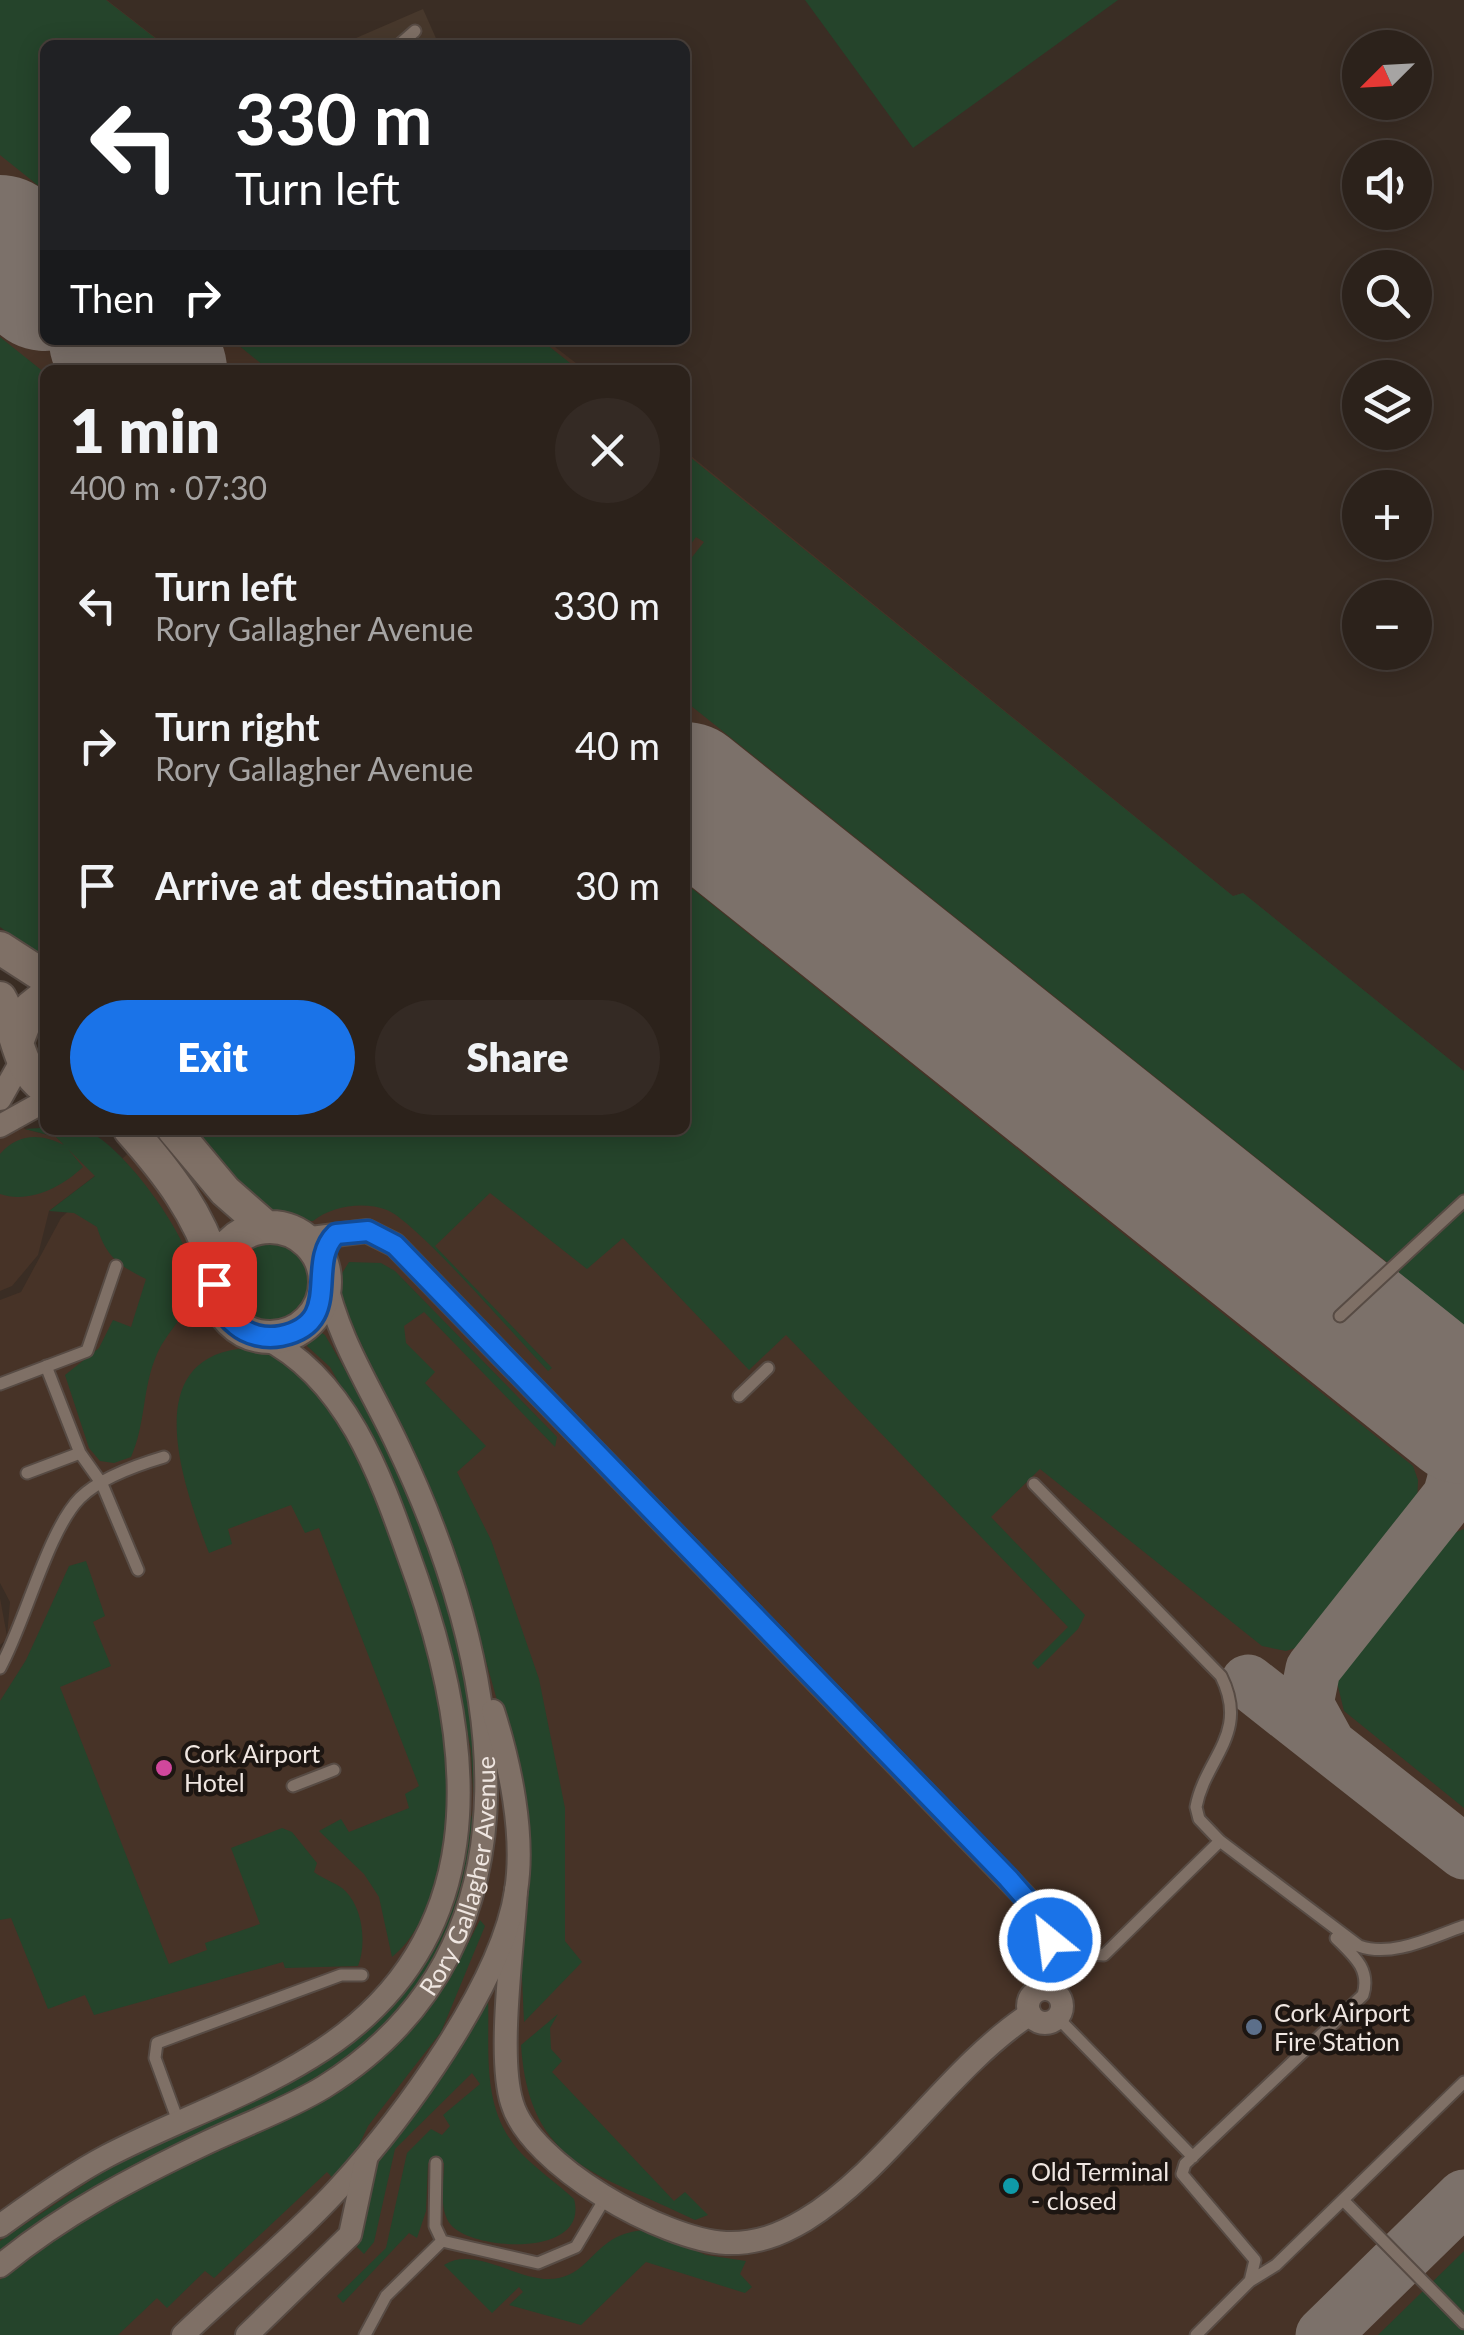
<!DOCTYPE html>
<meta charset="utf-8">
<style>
:root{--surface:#2c221b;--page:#342a24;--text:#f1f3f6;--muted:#a6a4a3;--line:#483f3a;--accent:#1a73e8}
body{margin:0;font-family:Lato,sans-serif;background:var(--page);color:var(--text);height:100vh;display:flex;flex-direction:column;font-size:38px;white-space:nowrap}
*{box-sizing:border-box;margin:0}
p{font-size:32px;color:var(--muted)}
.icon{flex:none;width:55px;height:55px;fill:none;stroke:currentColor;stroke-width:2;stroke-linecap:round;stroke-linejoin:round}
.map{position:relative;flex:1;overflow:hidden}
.details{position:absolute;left:40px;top:365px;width:650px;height:770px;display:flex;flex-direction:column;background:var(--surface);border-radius:15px;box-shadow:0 5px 25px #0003,0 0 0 2px var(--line)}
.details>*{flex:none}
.banner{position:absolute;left:40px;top:40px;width:650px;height:305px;border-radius:15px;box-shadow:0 5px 25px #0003,0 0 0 2px var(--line);background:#202124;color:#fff;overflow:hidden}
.needle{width:65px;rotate:246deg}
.controls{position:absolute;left:1342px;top:30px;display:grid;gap:20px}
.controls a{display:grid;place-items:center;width:90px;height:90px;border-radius:50%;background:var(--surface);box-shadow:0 5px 25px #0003,0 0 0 2px var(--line);font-size:50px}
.pin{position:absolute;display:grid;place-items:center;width:85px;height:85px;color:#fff;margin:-42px;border-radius:20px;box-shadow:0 5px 15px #0006}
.me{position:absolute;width:110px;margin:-55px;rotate:331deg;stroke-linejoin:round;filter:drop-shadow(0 0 8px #0008)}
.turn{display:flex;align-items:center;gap:35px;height:210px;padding:0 30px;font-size:45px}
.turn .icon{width:130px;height:130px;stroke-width:2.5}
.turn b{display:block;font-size:70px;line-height:85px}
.then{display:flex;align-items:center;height:95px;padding:0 30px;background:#0003;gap:20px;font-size:38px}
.round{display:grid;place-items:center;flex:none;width:105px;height:105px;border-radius:52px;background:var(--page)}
.head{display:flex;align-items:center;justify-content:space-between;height:170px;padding:0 30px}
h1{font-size:60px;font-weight:800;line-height:75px}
.cta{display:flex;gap:20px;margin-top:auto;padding:20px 30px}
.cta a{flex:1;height:115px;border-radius:60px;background:var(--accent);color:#fff;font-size:40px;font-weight:800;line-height:115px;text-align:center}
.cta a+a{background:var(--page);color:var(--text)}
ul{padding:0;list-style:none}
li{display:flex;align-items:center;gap:30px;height:140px;padding:0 30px}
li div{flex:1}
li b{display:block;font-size:38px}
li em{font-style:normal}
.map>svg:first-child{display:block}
</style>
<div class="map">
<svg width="1464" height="2335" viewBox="0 0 1464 2335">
<rect width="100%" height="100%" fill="#3a2d24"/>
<!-- built -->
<path fill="#473327" d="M0 0H107L165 45H45V340H546L585 370H45V784L0 743Z
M685 451 1233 896 1243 893 1464 1071V2335H0V1649L8 1638 0 1645V1598L7 1636 10 1602 0 1583V1300L21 1292 61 1218 152 1130H685Z
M0 1108 25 1129 56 1137 96 1175 49 1211 38 1255 12 1286 0 1291Z"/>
<!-- industrial -->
<path fill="#47382c" d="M423 9 439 45H359L356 38Z"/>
<!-- green -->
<path fill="#25442b" d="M0 0H106L164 45H45V191L0 155Z
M805 0H1118L913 148Z
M0 337 45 373V958L0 927Z
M232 340H541L579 370H269Z
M685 453 1233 896 1243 893 1464 1071V1193L1388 1263 685 701V566L704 542 696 537 685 552Z
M685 883 1413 1466 1418 1480 1417 1505 1305 1645 1286 1651 1262 1646 1040 1469 991 1517 1085 1615 1078 1629 1038 1669 1032 1663 1068 1627 786 1335 749 1370 623 1238 587 1269 490 1193 435 1246 552 1368 548 1371C519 1341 417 1222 387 1210 363 1201 332 1206 313 1221 258 1220 223 1167 189 1130H685Z
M25 1129C42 1128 74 1124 91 1133 126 1150 193 1241 194 1280 194 1310 168 1329 157 1354 142 1388 146 1424 131 1457L114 1463 100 1461 89 1448 65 1375 99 1348 113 1320 131 1327 146 1279C120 1266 106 1257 97 1227L74 1213 49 1211 95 1176 68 1149 83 1167C62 1187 29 1204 0 1194V1154C19 1132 42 1134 64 1145L56 1137Z
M1464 1208V1325L1398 1272Z
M230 1282a39 39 0 1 1 78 0a39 39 0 1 1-78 0Z
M349 1262 381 1263 395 1271 557 1437 555 1447 424 1312 404 1326 406 1343 435 1372 425 1383 486 1446 457 1472 491 1540 539 1679 565 1808V1941L582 1962 524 2022 512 1753 463 1580 434 1501 344 1307 338 1280Z
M317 1330 325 1335C383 1432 426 1531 457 1639 465 1667 477 1699 479 1727 489 1856 448 1991 336 2066 282 2102 217 2124 159 2152 102 2179 50 2215 0 2253V2241L115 2164 326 2062 369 2027 451 1903 474 1806 471 1750 458 1684 406 1515 381 1458 330 1367 307 1346Z
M238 1349C247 1350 260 1349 268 1352 364 1393 444 1668 450 1766 453 1820 438 1922 392 1957L379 1897 364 1874 319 1831 341 1819 349 1832 409 1808 405 1794 419 1786 319 1528 305 1533 291 1505 228 1529 232 1544 209 1553C187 1495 136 1363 238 1349Z
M1464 1529V1808L1344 1711 1334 1670 1444 1537Z
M86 1561 105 1616 93 1622 111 1666 60 1687 169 1964 207 1950 205 1943 260 1924 231 1848 282 1828 292 1832 317 1863 314 1872C323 1879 334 1882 342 1888 363 1905 367 1943 358 1966L285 1968 283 1962 94 2015 85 1995 48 2009 11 1918 0 1920V1701L26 1660 69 1566Z
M480 1920 485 1926 441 2032 368 2126 352 2160 333 2178 327 2172 214 2278 205 2271 167 2308 157 2298 118 2335H0V2280C47 2241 99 2208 154 2181 241 2139 337 2107 405 2035 437 2001 459 1962 480 1920Z
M488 1998C490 2052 480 2109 521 2153 537 2170 557 2183 574 2199 590 2258 473 2251 451 2225 438 2210 444 2181 444 2163H428L426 2211 417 2238 409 2233 343 2303 337 2296 386 2248 407 2153 431 2129 442 2135 450 2126 443 2115 480 2084 472 2073 395 2149 374 2242 364 2254 357 2247 380 2153 463 2043Z
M558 2014 550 2028 551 2049 562 2061 552 2072 674 2201 685 2192 708 2215 695 2220C600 2173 529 2167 521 2045Z
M645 2230 706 2255 746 2261 740 2274 752 2287 745 2293 646 2262 581 2325 509 2305 523 2292 519 2287 492 2313 444 2265C477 2244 522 2286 559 2278 593 2271 596 2233 645 2230Z
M1464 2251V2335H1378Z"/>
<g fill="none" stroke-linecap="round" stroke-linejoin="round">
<!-- taxiway -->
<path stroke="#7c716a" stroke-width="55" d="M1248 1682 1464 1852
M1328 1744 1306 1704 1313 1669 1450 1496C1464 1452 1461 1425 1433 1389
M1323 2335 1464 2197"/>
<!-- runway -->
<path stroke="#7c716a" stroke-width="140" d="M0 245 45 281
M119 340 157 370
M685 792 1464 1414"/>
<defs>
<path id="lane" d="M399 45 415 31
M1340 1316 1464 1201
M0 1384 87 1351 116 1266
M739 1396 768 1368
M80 1453 102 1484 138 1570
M27 1473 80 1453 46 1366
M1034 1484 1221 1676C1250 1734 1205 1758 1196 1807L1199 1819 1220 1841
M0 1668C25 1623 48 1530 80 1498 100 1478 137 1465 164 1457
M293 1786 334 1770
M1050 1951 1104 1955 1220 1841 1359 1946C1392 1958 1432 1937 1464 1926
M1058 2018 1193 2157
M178 2121 155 2058 157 2043 341 1975H362
M436 2163 435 2226 442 2241
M1343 2200 1464 2323
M1250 2281 1255 2260 1182 2174 1185 2164 1363 1995C1371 1969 1353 1955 1336 1938
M365 2335 386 2296 442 2241 538 2263 576 2247 607 2195
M1196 2335 1250 2281 1276 2265 1464 2082"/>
<g id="street">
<path d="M0 1099 22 1060"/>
<path d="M0 1126 45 1101"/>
<path d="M303 1239 367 1231 395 1245 1030 1902 1049 1940 1047 1989"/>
<path d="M516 1890C513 1944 497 2056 512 2103 530 2165 663 2240 726 2243 756 2244 780 2235 805 2220 887 2170 948 2068 1030 2014"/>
<circle cx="1045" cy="2006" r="17"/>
<path d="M0 2226C34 2201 69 2176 107 2156 174 2121 247 2097 311 2057 494 1945 478 1755 417 1579 385 1490 353 1381 263 1337"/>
<path id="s1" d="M0 2266C63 2214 134 2177 208 2142 246 2124 288 2109 324 2087 558 1941 498 1657 398 1446 370 1386 338 1341 324 1274"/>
<path d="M183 2335C234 2286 290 2241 338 2189 402 2119 501 1986 516 1891 525 1835 510 1764 493 1711"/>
<path d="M247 2335 350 2235 366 2160"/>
</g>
<path id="secondary" d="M0 948 45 977
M0 998C18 1028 15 1067 45 1088
M19 1037 30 1008 45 996
M130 1130C168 1173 199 1213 216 1269
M174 1130 225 1191 266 1227
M215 1282a55 55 0 1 1 110 0a55 55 0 1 1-110 0Z"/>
</defs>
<!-- lane casing -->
<use href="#lane" stroke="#574b44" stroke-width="15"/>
<!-- street casing -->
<use href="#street" stroke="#574b44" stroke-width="26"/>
<!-- secondary casing -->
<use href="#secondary" stroke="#574b44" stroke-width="36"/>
<!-- lane -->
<use href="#lane" stroke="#7f7066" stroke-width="11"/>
<!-- street -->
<use href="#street" stroke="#7f7066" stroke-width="22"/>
<!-- secondary -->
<use href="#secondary" stroke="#7f7066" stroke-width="32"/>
</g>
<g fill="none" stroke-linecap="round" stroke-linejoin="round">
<defs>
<path id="route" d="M214 1284C217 1301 222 1314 236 1325 248 1335 265 1339 281 1336 345 1323 305 1264 336 1234L368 1231 395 1245 1008 1878 1040 1915 1050 1940"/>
</defs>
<!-- route casing -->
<use href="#route" stroke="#114b97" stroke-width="25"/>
<!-- route -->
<use href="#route" stroke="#1a73e8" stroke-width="18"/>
</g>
<!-- markers -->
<circle fill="#d1479c" stroke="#1d1612" stroke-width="4" cx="164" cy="1768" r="10"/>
<circle fill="#5c6f8a" stroke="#1d1612" stroke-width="4" cx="1254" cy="2027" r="10"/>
<circle fill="#0f9aa8" stroke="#1d1612" stroke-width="4" cx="1011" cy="2186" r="10"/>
<g text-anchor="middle" stroke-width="9" stroke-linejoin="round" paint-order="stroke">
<!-- poi labels -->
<g font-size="25" fill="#efe6e1" stroke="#1d1612" text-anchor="start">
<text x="184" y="1763">Cork Airport<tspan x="184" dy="29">Hotel</tspan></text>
<text x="1274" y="2022">Cork Airport<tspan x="1274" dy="29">Fire Station</tspan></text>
<text x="1031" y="2181">Old Terminal<tspan x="1031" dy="29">- closed</tspan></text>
</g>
<!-- street labels -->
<g font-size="25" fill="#efe6e1" stroke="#1d1612">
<text dy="9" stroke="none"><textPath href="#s1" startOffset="635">Rory Gallagher Avenue</textPath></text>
</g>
</g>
</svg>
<div class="controls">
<a><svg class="needle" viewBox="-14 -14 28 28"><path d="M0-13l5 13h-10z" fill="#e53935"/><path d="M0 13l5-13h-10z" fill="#a6a4a3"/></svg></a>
<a><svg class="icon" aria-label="sound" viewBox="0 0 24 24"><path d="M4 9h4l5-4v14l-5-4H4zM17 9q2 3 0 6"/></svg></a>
<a><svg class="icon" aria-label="search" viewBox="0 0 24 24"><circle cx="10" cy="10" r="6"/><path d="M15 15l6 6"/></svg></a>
<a><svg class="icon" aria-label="layers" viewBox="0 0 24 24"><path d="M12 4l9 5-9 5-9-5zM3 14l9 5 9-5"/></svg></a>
<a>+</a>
<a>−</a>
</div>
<div class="pin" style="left:214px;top:1284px;background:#d93025"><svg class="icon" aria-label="arrive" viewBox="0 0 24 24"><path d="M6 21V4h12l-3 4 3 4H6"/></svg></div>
<svg class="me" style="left:1050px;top:1940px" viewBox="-20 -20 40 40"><circle r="17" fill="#1a73e8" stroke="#fff" stroke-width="3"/><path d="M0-11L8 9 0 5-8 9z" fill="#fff"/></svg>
<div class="banner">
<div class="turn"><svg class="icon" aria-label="left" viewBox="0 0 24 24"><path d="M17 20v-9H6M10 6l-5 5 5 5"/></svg><div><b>330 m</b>Turn left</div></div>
<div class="then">Then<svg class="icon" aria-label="right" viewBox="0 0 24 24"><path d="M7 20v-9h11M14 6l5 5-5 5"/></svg></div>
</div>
<section class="details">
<div class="head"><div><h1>1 min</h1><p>400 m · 07:30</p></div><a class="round"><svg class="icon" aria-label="close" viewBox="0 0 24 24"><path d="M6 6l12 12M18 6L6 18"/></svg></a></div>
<ul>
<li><svg class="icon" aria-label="left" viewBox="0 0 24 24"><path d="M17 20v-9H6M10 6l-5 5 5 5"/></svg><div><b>Turn left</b><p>Rory Gallagher Avenue</p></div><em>330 m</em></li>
<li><svg class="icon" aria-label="right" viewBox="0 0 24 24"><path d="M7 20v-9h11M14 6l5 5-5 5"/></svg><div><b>Turn right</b><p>Rory Gallagher Avenue</p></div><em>40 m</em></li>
<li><svg class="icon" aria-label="arrive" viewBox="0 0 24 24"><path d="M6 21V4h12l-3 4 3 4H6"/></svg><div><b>Arrive at destination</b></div><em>30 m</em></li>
</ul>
<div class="cta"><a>Exit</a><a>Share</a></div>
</section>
</div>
